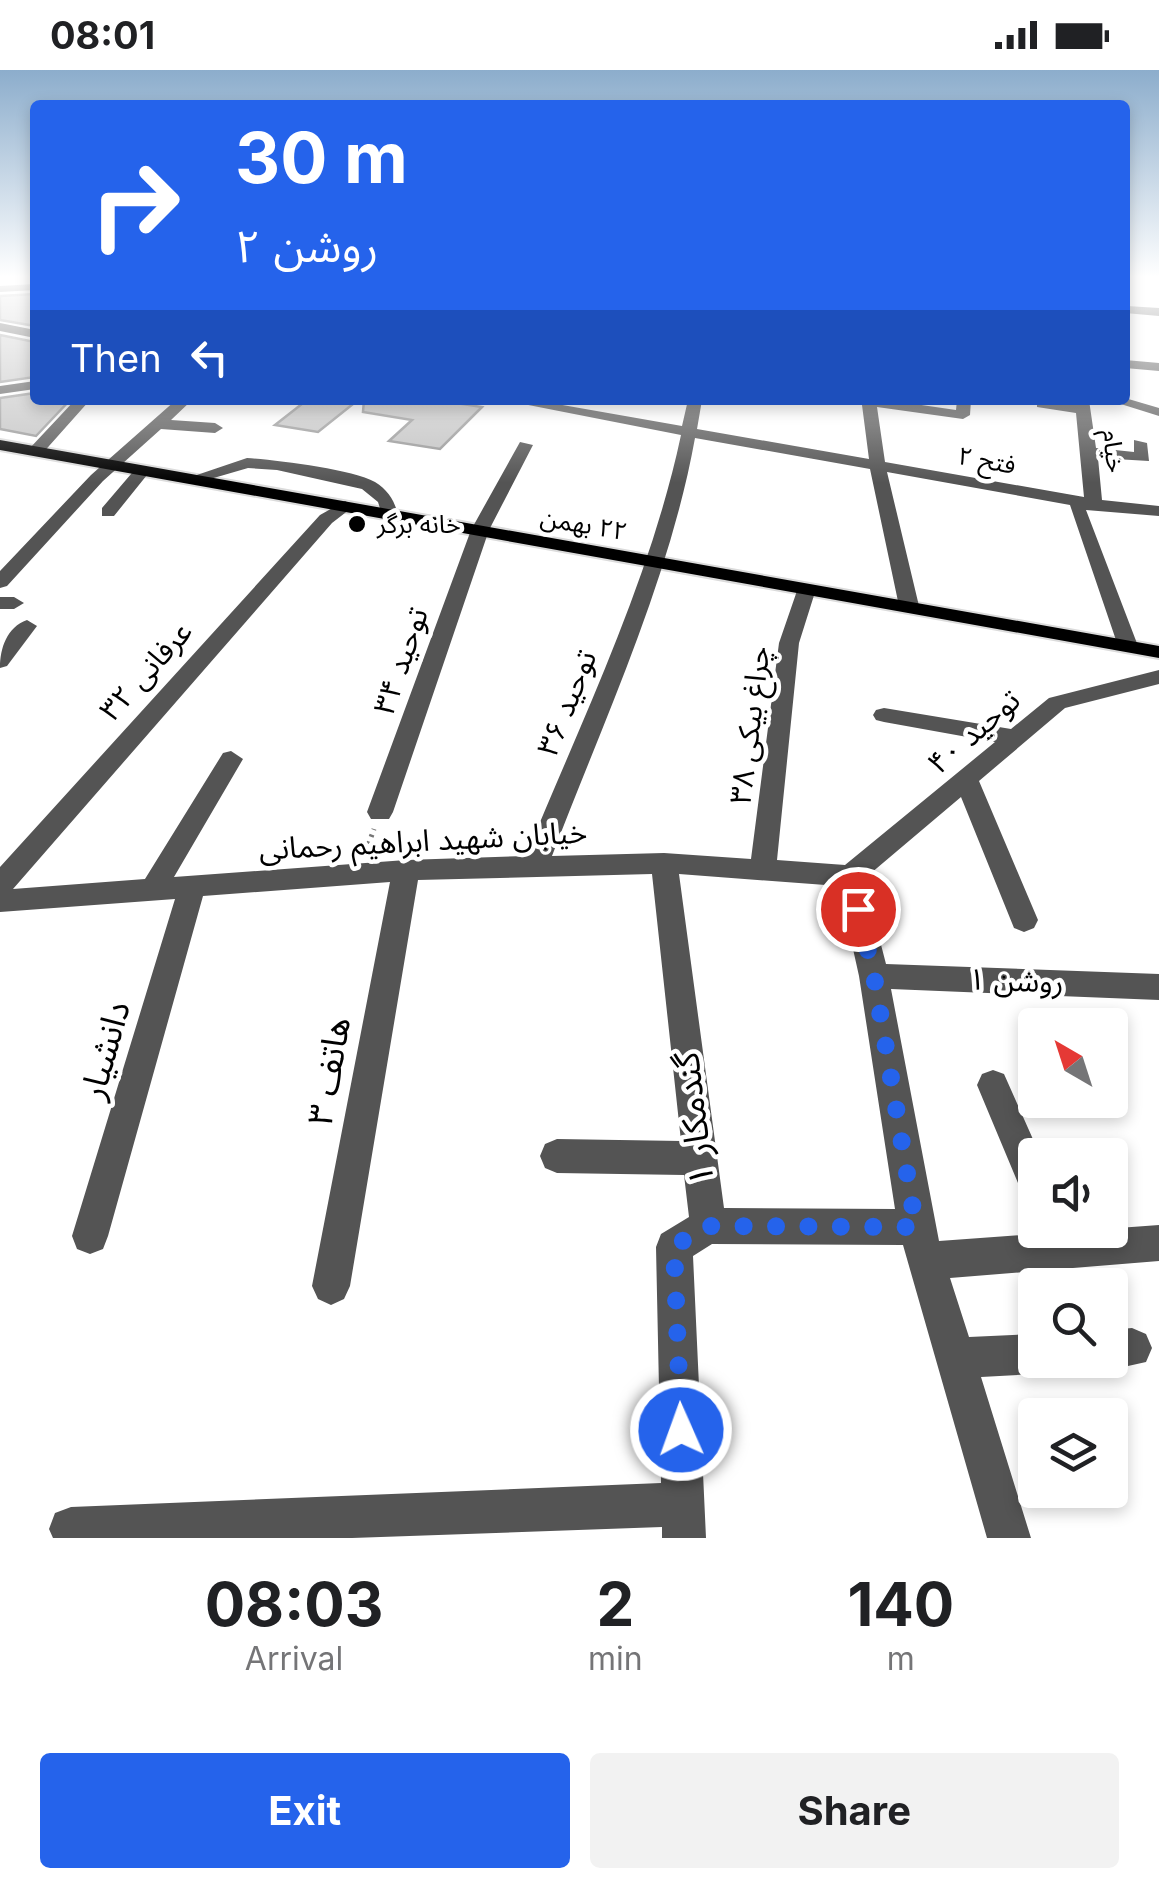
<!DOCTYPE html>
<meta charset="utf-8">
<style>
:root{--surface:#fff;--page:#f2f2f2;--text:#202124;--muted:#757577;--accent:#2563eb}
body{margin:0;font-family:Inter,"Noto Sans Arabic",sans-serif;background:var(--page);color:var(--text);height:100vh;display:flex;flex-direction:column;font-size:38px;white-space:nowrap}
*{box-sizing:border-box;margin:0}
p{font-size:32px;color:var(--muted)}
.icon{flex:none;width:55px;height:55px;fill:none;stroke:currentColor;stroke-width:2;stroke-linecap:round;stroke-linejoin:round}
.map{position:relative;height:1468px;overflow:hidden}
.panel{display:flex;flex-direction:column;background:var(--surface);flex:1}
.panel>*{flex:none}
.banner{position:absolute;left:30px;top:30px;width:1100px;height:305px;border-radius:10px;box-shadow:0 5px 15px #0003;background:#2563eb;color:#fff;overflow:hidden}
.needle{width:65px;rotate:321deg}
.buttons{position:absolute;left:1018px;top:938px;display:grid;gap:20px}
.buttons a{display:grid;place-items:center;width:110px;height:110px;border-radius:10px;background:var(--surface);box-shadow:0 5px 15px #0003;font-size:50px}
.pin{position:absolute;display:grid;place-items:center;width:85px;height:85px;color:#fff;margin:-42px;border:5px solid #fff;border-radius:50%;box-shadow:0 2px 10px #0007}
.me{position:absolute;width:110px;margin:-55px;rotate:358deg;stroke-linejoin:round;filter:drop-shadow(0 0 8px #0008)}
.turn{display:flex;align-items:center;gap:35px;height:210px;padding:0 40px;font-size:45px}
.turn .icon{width:130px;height:130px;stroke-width:2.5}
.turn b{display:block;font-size:70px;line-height:85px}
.then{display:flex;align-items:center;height:95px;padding:0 40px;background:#0003;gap:20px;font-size:38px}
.eta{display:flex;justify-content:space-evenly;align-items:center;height:170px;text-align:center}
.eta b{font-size:60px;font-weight:700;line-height:70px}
.cta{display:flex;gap:20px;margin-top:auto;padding:20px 40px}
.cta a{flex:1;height:115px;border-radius:10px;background:var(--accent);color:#fff;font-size:40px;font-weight:700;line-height:115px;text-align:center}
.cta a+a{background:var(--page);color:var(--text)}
.status{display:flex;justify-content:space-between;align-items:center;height:70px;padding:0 50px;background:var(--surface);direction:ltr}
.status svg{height:28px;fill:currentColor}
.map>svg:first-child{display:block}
</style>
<div class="status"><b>08:01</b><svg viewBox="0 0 49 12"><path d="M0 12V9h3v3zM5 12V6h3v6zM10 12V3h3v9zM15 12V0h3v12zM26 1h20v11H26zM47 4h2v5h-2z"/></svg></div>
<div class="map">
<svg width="1159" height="1468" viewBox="0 0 1159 1468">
<rect width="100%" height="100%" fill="#fff"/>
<!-- building -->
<path fill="#c4c4c4" stroke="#989898" stroke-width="2.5" d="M35 224V256L0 250V226Z
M0 265 35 272V307L0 312Z
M35 323V330H70L36 366 0 359V328Z
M307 330H358L318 362 275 355Z
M364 330H437L482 337 440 379 389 371 412 350 363 342Z"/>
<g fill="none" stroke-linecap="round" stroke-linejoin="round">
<defs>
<path id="major" d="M0 370 1159 576V588L0 380Z"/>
</defs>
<!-- major casing -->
<use href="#major" stroke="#dbdbdb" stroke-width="4"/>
<!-- path -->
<path stroke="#767676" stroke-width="5" stroke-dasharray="2.5 5" stroke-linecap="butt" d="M366 781 374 759"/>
<!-- minor -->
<path fill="#545454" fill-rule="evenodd" d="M35 214V220L0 222V216Z
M1127 236 1159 238V246L1125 243Z
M0 253 35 260V268L0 261Z
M1125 290 1159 293V301L1125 298Z
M35 311V319L0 324V316Z
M1125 328 1159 338V346L1108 330Z
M75 330H90L41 385H29V379Z
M176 330H192L171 350 215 353 223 358 215 363 161 359 103 411 7 516 0 518V501L91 405Z
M503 330H534L682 356 688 330H702L697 359 869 389 862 335 849 330H887L956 340 957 330H971L970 345 963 349 877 337 885 392 1084 427 1076 343 1037 337V331L1075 335V330H1089L1096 378 1134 382V370L1147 373 1149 391 1098 388 1102 430 1159 436V446L1086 440 1138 576 1128 582 1118 576 1070 435 887 402 919 536 909 542 899 536 870 399 695 368C669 512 604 649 552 786L664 783 751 789 779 573 799 515H813L816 519 799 573 777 790 845 795 995 672 884 652 876 650 873 645 876 640 884 638 1011 659 1049 628 1159 600V614L1065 638 979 711 1038 850 1034 858 1024 862 1014 858 961 727 864 809 886 894 1159 904V930L891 919 939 1171 1159 1155V1191L950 1208 969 1267 1035 1264V1290H1052L1049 1298 1035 1304 981 1307 1031 1468H987L903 1175 712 1174 693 1186 706 1468H662V1457L352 1468H53L49 1459 55 1443 71 1437 661 1413 656 1177 661 1164 689 1147 684 1105 557 1103 545 1098 540 1086 545 1074 557 1069 681 1071 652 804 418 810 350 1216 344 1229 331 1235 318 1229 312 1216 390 812 203 826 108 1166 103 1179 90 1184 77 1179 72 1166 175 829 0 842V797L320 445 345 431 354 436 332 453 13 819 145 809 223 683 231 681 243 689 174 807 406 790 526 786C582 649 650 511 681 365ZM679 804 839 816 859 906 895 1139 724 1138Z
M520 372 533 375 489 460 393 742 389 749H371L367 742 471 460Z
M247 388C276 390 351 399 375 412 388 420 394 430 398 444L383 448 378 432 362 419 277 400 248 398 193 414 185 409Z
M137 397 151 400 114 446H102V438Z
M0 527H14L24 533 14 539H0Z
M27 550 37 556 7 596 0 598C0 578 7 557 27 550Z
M993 1000 1004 1004 1040 1085H1035V1131L1023 1125 977 1015 982 1004Z
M1132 1258 1146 1264 1152 1278 1146 1292 1110 1300 1096 1294 1094 1290H1110V1260Z"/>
<!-- major -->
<use href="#major" fill="#000" fill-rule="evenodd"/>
</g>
<!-- sky -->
<linearGradient id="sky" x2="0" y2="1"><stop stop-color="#8cadcc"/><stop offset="0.5" stop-color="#fff"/><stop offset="1" stop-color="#fff" stop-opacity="0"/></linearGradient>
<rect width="1159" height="413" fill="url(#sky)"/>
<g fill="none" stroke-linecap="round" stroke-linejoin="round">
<!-- route -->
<path stroke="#2563eb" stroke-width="18" stroke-dasharray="0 32.4" d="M681 1360 674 1176 708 1156 916 1157 874 906 858 839"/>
</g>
<!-- markers -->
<circle fill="#000" stroke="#fff" stroke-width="4" cx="357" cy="454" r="10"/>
<g text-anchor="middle" stroke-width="9" stroke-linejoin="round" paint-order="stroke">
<!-- far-street labels -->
<g font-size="25" fill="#000" stroke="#fff">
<text transform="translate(1114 381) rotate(83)" y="9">خیام</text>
<text transform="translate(987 390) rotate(10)" y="9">فتح ۲</text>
<text transform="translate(584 454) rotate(10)" y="9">٢٢ بهمن</text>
</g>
<!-- far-poi labels -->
<g font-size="25" fill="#000" stroke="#fff" text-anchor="start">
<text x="377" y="463">خانه برگر</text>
</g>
<!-- street labels -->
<g font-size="30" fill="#000" stroke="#fff">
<text transform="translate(401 591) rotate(-71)" y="10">توحید ۳۴</text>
<text transform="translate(146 601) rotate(-48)" y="10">عرفانی ۳۲</text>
<text transform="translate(567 633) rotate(-68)" y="10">توحید ۳۶</text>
<text transform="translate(750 655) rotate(-83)" y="10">چراغ بیکی ۳۸</text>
<text transform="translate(974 662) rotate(-41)" y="10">توحید ۴۰</text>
<text transform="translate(423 771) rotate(-3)" y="10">خیابان شهید ابراهیم رحمانی</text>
<text transform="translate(1016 911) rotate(2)" y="10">روشن ۱</text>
</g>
<!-- near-street labels -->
<g font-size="35" fill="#000" stroke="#fff">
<text transform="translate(105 980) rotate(-74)" y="12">دانشیار</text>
<text transform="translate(329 1001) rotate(-80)" y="12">هاتف ۳</text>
<text transform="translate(694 1049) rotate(-97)" y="12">گندمکار ۱</text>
</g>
</g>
</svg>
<div class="buttons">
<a><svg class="needle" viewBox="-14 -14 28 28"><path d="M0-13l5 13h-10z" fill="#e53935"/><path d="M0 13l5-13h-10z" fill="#757577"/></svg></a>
<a><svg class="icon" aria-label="sound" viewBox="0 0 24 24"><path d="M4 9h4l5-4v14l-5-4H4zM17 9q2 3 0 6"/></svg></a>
<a><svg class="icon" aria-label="search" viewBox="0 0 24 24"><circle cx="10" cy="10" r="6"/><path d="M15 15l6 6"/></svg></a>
<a><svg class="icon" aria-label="layers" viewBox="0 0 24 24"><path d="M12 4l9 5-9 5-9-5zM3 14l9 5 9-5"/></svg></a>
</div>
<div class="pin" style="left:858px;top:839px;background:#d93025"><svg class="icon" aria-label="arrive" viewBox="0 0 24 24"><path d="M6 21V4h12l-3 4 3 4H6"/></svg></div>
<svg class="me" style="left:681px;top:1360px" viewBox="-20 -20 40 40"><circle r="17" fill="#2563eb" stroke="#fff" stroke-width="3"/><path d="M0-11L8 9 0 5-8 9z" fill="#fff"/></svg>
<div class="banner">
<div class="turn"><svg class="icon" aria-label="right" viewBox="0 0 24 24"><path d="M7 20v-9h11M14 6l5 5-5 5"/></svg><div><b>30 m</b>روشن ۲</div></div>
<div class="then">Then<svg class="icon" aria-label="left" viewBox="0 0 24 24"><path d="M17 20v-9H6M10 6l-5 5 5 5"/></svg></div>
</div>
</div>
<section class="panel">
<div class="eta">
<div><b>08:03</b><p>Arrival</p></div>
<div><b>2</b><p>min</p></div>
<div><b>140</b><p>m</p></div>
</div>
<div class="cta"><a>Exit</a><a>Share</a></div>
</section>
